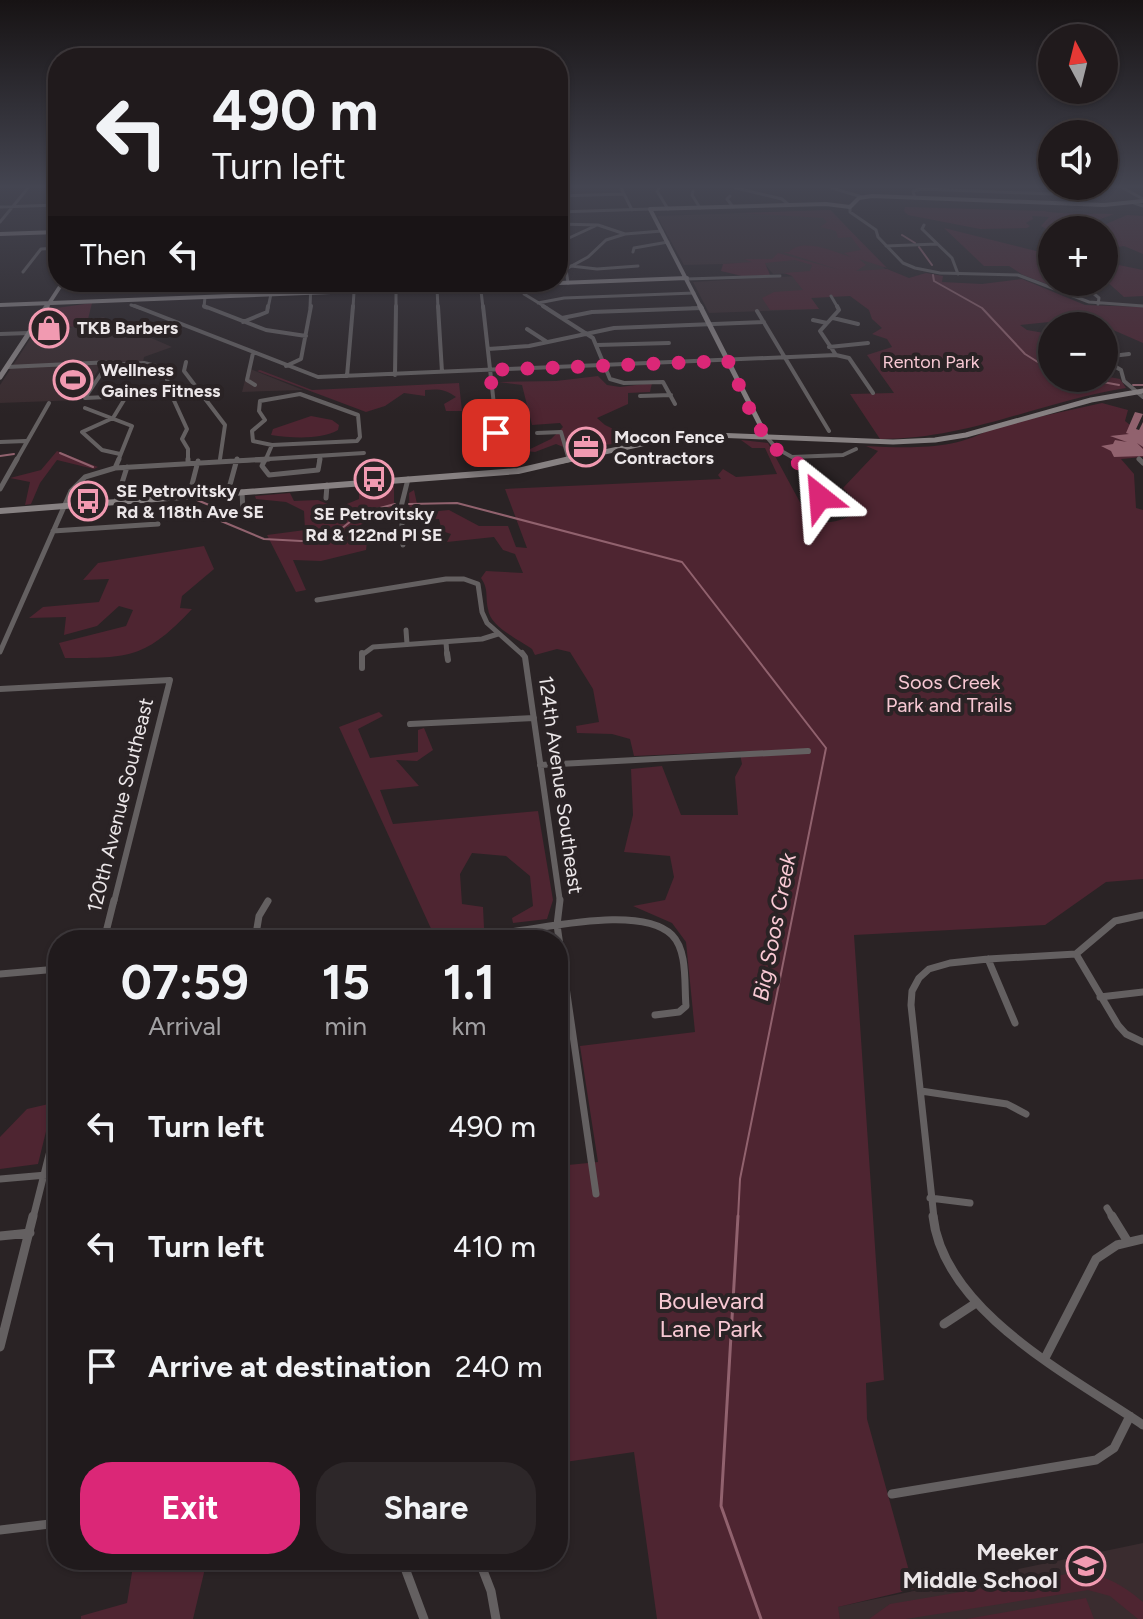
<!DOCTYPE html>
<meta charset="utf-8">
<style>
:root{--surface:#201a1c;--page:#2d2729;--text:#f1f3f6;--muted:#a2a1a3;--line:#3d383b;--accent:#db2777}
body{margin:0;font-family:Figtree,sans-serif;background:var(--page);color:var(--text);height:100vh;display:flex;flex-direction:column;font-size:30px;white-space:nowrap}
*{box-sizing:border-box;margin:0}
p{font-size:26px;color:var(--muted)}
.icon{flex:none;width:44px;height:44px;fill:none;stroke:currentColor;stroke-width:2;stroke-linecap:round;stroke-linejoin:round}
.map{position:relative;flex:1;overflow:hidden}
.panel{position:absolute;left:48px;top:930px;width:520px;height:640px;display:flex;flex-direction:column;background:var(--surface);border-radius:32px;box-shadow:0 2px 6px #0004,0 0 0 2px var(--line)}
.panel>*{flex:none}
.top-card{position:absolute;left:48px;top:48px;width:520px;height:244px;border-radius:32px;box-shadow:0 2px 6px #0004,0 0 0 2px var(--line);background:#201a1c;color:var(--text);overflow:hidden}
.needle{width:52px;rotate:353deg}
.controls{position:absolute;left:1038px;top:24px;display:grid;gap:16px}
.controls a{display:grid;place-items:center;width:80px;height:80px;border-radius:50%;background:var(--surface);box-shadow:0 2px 6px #0004,0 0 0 2px var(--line);font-size:40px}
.pin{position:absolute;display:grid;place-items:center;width:68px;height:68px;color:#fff;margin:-34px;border-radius:16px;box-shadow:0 4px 12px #0006}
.me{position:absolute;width:88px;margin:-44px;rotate:332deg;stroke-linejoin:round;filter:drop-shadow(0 0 6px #0008)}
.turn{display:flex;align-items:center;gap:28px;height:168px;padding:0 32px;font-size:36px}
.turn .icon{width:104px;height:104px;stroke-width:2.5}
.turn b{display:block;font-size:56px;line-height:68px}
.then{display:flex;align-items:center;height:76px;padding:0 32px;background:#0003;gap:16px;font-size:30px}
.eta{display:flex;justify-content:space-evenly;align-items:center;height:136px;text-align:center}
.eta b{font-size:48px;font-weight:700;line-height:56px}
.cta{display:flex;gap:16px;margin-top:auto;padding:16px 32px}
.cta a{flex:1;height:92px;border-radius:32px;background:var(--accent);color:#fff;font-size:32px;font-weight:700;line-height:92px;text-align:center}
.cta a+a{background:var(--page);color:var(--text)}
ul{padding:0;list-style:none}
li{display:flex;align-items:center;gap:24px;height:120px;padding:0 32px}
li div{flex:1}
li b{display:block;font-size:30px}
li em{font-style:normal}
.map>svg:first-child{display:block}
</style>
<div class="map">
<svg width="1143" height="1619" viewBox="0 0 1143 1619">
<rect width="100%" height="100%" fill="#2a2325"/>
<!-- built -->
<path fill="#3a2c2f" d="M831 210 887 271 773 274 764 263 684 265 657 216Z
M796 276 819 309 709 313 693 282Z
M103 317 172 347 144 357 143 362 103 363 79 400 0 403V385L42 321 66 329Z
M248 368 303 390 242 392Z
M1143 1543V1619H840L837 1607Z"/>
<!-- green -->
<path fill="#4e2531" d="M905 207 1044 211C1065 215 1090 213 1114 214 1091 222 1061 239 1041 226L1049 217 1032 216 1033 219 1026 223 1030 226 1027 228 980 229 908 215 904 211Z
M830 210 887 268 859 259 866 265 856 271 887 269 909 278 926 273 943 276 942 282 982 284 1022 279 1085 305 1143 307V343L1104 326H1055L1049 322 1020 325 1027 330 1050 334 1052 378 1104 376 1120 379 1126 388C1039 402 970 439 880 439L850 394 894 393 867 355 892 347 887 339 872 334 882 328 872 319 869 310 850 296 811 298 819 309 770 310 762 298 774 292 803 290 792 276 784 273 810 271 812 265 795 260 765 263 770 275 742 276 721 271 723 264 752 262 744 259H772L778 253 840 270 783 252H789C803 237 834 252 851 257L844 253 861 250 851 237 838 238 836 231 820 227 827 222 823 218 739 213Z
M1127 215 1143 216V254L1124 246 1111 248 1112 244 1104 243V230H1092Z
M944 228 1052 255V262L1039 263 1052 273V282H1063L1084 298 1023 275 1009 266H984Z
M1104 262 1143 270V296L1124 297 1104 279Z
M92 303 87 323 72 327 44 317 49 309Z
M260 370 312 390 459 383 462 411H446L444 404 456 397C445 389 438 389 425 390V396L404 393 385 406 366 412 257 371Z
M598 376 607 385 620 387 652 383 650 392 628 393V404L597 418 605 425 634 439C618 443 604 450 592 437L568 442V449L556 444 535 452 526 451 551 439 563 427 560 423 532 425 522 385 499 382 556 381Z
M1102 403 1128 410 1125 421 1143 435V457L1121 459 1134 474 1136 508 1143 510V879L1106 882 1045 925 854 935 884 1380 866 1383 867 1419 914 1589 838 1607 840 1619H657L634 1452 558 1463V1166L598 1162 580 1046 695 1032 686 942 672 923 633 906 665 900 674 877 670 856 624 852 633 815 631 769 662 766 681 815H738L735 777 742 764 740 754 749 751 634 756 630 739 612 734 577 733 576 726 599 722 593 689 570 652 557 649 535 655 532 649C518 639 490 627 488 609 485 595 489 590 481 578L486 571 523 573 515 554 503 550 494 537 447 542 451 534 442 531 439 519 410 520 409 493 414 490 419 513 449 510 479 526H508L516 547 527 548 505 489 721 479 718 475 723 469 736 477 777 474 765 448H752L741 440 768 443 809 519C826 526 849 521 861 507L843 488 878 451 866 446C907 448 957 451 993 427Z
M311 416 332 420 339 425 338 430C321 440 291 438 271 435L273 429Z
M57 451 98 467 94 469 57 460 40 483 31 504 25 505 30 482 10 478 41 470Z
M394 486V516L366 521 354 530 351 540 367 542 366 550 321 561 293 560 306 590 296 592 267 535 305 530 304 511 286 502 256 499 255 496 290 493 294 501 318 500 337 508 359 499V489Z
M204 546 214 569 182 596 180 608 192 609C146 658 130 658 65 658L59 643 126 626 133 610 119 606 97 626 64 635 66 617 29 618 43 607 99 602 109 579 83 580 98 563Z
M379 712 383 716 358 729 370 758 418 752V730L424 728 433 750 417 761 396 760 419 786 380 790 393 824 538 811 553 900 547 919 513 923 512 918 533 906 530 876 506 856 472 853 460 874 462 904 483 907 484 928 433 933 339 727Z
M53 1103 38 1164 0 1169V1137L27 1109Z
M134 1560H207L193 1619H81V1616L127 1603Z
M1073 1573C1101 1572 1122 1584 1143 1602V1619H1138L1110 1596 1088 1590 906 1619H869L890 1604Z
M1086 1598 1094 1619H966Z"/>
<!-- water -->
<path fill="#91626e" d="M1135 412 1143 414 1136 429 1139 430 1143 422V447L1137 443 1143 449V456L1114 457 1111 451 1101 446 1113 444 1115 440 1127 442 1110 436 1129 434 1126 433Z"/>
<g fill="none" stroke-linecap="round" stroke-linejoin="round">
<!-- stream-far1 -->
<path stroke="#91626e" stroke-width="2" d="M902 235 915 243
M919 247 932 265
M933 275 934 281 982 308 1025 354 1052 371
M1081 378 1119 385
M1133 385H1143
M60 453 93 467
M0 456 14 454
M197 500 209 505 221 521 264 539 301 541H326L361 513 395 504
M409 504 457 503 682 562 826 748 740 1179 738 1218"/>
<!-- stream -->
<path stroke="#91626e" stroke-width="3" d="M738 1216 721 1506 761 1619"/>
<!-- street-far5 -->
<path stroke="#646061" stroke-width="3" d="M621 188 632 210
M659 188 657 191 668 209
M736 188 782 199 789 205
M832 188 862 197
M1123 188 1143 199
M693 191 692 195 700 208
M1060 191 1094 194
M558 196 624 194
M730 196 727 199 733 207
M915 198 913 191 922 189 1052 194
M1134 203 1143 206
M0 207 58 205
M850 207V212L876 230 878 237 903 263 915 268 940 273 1018 275 1089 302 1143 306
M558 212 650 209
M0 222 28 188
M558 224 598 225 625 234
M924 225 922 229 952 258 958 274
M886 246 937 244
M558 248 569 238 595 226
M633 252 634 248 668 242
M571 266 597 269 638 266
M23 272 41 249 58 248
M687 279 780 276
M93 282 120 287 174 282
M480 282 483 308
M521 282 524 294 547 308
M1080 282 1099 298 1098 304
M568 283 566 269 588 257 606 240 625 234 662 231
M437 288 438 308
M831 296 838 308
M205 297 204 307 207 308
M538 303 564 298 694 293
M131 305 140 308
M268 308 271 294
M310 308 311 282
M353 308 354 292
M396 308V290
M692 308H702"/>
<!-- street-far4 -->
<path stroke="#646061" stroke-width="4" d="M135 306 318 377 836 355
M204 306 266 330 306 336
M438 306 442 372
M483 306 495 414 494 438
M543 306 593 338 610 379 624 383 663 382 675 404
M837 306 839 310 820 331 836 355 849 358 873 393
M757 311 829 431
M562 318 592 312 702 308
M833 318 858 324
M813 320 827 323
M243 322 267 312 268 306
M527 329 547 342
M0 334 29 333
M597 345 669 343
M829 347 868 343
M488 349 529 346 614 328 764 322
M253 353 247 380 255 385
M1104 357 1129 354
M1104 360 1121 370 1124 381 1143 397
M186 362 184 371 225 425 220 459
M144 363 164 368 171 394 85 398 107 365Z
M286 366 301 359 311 306
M7 367 112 362
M395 375 396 306
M347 376 353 306
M171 394 187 429 182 439 188 449V461
M171 394 203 393
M300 394 358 415 360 437 357 441 272 445 253 441 252 431 265 420 259 411 260 401Z
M640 396 671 395
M85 408 132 426 118 461
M465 415 495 414
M537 433 561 432 569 460
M766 436 776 448 799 461
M0 442 26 441
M120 454 102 450 82 432 113 418 124 400
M792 457 843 455 856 449
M16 461 49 403
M236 461 364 453
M265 461 272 445
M319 461 320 457"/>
<!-- street-far3 -->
<path stroke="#646061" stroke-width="5" d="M188 459V462
M265 459 262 466 269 475 318 470 320 459
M795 459 803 463 820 494 818 500
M1139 459 1143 463
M115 468 119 459
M0 489 17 459
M228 492 237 459
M242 492 243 512 259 515
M189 496 198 461
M326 498 327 485
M116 502 127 467
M53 531 158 524
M403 545 401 507 408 479
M317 600 446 579H464L478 584 482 612 487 623 523 655
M406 630 407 644
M446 642 447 655
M0 652 71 491 85 477 115 468 269 459
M362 655 373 647 482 639 498 634"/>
<!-- street-far2 -->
<path stroke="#646061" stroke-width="6" d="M447 653 448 660
M522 653 525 657 560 902
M362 668V653
M0 689 170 680 114 902
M410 724 534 718
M540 765 808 751"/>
<!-- street-far1 -->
<path stroke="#646061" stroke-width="7" d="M560 900 557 925 596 1194
M104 940 114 900
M255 940 259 916 268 901
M411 940C444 938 477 936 509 932 548 928 641 905 672 935 688 951 684 985 686 1006L679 1012 655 1015
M1076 954 1118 1025 1126 1034 1143 1042
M988 959 1015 1023
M0 974 58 969
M1100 997 1143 992
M921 1091 1007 1104 1026 1114
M0 1179 58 1174
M930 1198 970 1203
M1107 1208 1113 1218
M33 1218 58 1119
M934 1218 911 1005 912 991 919 978 929 969 950 963 988 959 1076 954 1115 921 1143 915"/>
<!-- street -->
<path stroke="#646061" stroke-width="9" d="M933 1216C943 1311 1071 1376 1143 1425
M1112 1216 1128 1242
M0 1236 30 1233
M944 1324 976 1303
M0 1347 33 1216
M1045 1358 1096 1259 1117 1245 1143 1239
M892 1494 1096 1460 1114 1448 1130 1416
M0 1530 58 1523
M402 1560 424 1619
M479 1560 491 1591 496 1619"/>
<!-- secondary-far2 -->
<path stroke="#878182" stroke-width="4" d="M0 234 58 232
M0 305 687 278
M46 308 63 282
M701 308 650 209 826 204 850 207 859 198 872 196 1104 205 1143 201"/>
<!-- secondary-far1 -->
<path stroke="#878182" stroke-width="5" d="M700 306 766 436
M0 377 47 306
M562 461 689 434 893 442 935 440 966 435 1091 400 1143 391"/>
<!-- secondary -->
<path stroke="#878182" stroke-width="6" d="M0 511 518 471 570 459"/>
</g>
<!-- sky -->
<linearGradient id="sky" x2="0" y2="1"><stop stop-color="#171314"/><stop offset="0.45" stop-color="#444551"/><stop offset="1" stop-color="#444551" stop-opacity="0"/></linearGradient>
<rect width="1143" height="414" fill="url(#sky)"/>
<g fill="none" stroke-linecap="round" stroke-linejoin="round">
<!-- route -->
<path stroke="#db2777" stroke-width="14" stroke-dasharray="0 25.2" d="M496 433 490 370 728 361C741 387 752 422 771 444 790 466 810 457 820 497"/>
</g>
<!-- icons -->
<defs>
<symbol id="shop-ring" viewBox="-11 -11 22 22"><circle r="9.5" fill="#2a2325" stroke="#f19ab1" stroke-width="1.5"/><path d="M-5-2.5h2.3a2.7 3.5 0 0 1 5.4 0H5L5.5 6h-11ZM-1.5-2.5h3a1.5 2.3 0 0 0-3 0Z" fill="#f19ab1"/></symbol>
<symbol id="stadium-ring" viewBox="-11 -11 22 22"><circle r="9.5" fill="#2a2325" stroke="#f19ab1" stroke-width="1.5"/><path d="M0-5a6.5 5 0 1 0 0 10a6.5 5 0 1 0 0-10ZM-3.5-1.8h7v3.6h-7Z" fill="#f19ab1"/></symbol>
<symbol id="office-ring" viewBox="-11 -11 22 22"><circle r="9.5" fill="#2a2325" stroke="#f19ab1" stroke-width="1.5"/><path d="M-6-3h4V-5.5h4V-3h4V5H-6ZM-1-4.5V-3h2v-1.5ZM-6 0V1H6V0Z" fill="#f19ab1"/></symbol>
<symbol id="bus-ring" viewBox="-11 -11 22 22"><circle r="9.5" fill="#2a2325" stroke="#f19ab1" stroke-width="1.5"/><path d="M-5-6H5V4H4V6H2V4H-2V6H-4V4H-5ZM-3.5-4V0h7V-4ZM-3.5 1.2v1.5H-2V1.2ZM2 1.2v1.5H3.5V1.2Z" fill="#f19ab1"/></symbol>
<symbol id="school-ring" viewBox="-11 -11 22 22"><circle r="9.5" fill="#2a2325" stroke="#f19ab1" stroke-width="1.5"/><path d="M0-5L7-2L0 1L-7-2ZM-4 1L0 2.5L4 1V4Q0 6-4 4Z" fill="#f19ab1"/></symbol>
</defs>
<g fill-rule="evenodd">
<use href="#shop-ring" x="27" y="306" width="44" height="44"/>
<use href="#stadium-ring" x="51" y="358" width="44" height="44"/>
<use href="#office-ring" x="564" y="425" width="44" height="44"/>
<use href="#bus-ring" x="352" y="457" width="44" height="44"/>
<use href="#bus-ring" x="66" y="479" width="44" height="44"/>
<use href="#school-ring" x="1064" y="1544" width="44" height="44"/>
</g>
<g text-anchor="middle" stroke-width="8" stroke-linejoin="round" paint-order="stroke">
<!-- far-poi labels -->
<g font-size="18" font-weight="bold" fill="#ebe6e8" stroke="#2a2325" text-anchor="start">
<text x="77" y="334">TKB Barbers</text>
<text x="101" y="376">Wellness<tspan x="101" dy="21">Gaines Fitness</tspan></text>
<text x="614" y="443">Mocon Fence<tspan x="614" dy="21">Contractors</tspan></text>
<text x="116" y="497">SE Petrovitsky<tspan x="116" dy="21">Rd &amp; 118th Ave SE</tspan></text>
<text x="374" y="520" text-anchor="middle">SE Petrovitsky<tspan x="374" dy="21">Rd &amp; 122nd Pl SE</tspan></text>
</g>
<!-- far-park labels -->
<g font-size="18" fill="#f7c8d3" stroke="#2a2325">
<text x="931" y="368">Renton Park</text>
</g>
<!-- park labels -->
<g font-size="20" fill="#f7c8d3" stroke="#2a2325">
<text x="949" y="689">Soos Creek<tspan x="949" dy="23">Park and Trails</tspan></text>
</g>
<!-- street labels -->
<g font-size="20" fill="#ebe6e8" stroke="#2a2325">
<text transform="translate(561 785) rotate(82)" y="7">124th Avenue Southeast</text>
<text transform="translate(120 805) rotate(-76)" y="7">120th Avenue Southeast</text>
</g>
<!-- water labels -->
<g font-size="22" font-style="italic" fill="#facad5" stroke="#2a2325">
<text transform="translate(774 927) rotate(-79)" y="8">Big Soos Creek</text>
</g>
<!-- near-park labels -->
<g font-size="24" fill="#f7c8d3" stroke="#2a2325">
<text x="711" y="1309">Boulevard<tspan x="711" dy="28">Lane Park</tspan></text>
</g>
<!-- near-poi labels -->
<g font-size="24" font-weight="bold" fill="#ebe6e8" stroke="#2a2325" text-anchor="end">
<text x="1058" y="1560">Meeker<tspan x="1058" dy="28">Middle School</tspan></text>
</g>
</g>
</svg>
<div class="controls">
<a><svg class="needle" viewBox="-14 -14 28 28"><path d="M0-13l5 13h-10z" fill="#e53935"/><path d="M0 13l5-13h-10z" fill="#a2a1a3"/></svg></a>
<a><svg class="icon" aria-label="sound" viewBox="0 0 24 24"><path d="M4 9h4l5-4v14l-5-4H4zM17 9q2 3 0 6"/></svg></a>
<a>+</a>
<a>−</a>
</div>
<div class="pin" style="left:496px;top:433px;background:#d93025"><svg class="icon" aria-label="arrive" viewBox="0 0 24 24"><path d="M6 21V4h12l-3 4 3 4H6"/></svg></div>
<svg class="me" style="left:820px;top:497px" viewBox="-20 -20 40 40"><path d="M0-17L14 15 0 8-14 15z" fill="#db2777" stroke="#fff" stroke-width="4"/></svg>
<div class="top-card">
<div class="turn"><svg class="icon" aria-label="left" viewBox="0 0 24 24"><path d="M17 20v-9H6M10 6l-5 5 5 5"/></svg><div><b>490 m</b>Turn left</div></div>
<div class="then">Then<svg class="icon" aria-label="left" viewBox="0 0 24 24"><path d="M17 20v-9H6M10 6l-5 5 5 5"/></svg></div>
</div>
<section class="panel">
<div class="eta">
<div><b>07:59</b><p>Arrival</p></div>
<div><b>15</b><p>min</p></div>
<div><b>1.1</b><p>km</p></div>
</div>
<ul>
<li><svg class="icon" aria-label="left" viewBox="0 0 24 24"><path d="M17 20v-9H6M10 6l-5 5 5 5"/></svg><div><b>Turn left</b></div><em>490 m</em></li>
<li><svg class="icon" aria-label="left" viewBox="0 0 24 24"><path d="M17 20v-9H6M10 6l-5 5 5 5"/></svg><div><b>Turn left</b></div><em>410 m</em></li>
<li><svg class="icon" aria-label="arrive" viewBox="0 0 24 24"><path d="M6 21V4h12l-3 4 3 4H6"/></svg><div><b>Arrive at destination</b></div><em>240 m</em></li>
</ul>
<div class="cta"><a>Exit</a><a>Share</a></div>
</section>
</div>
